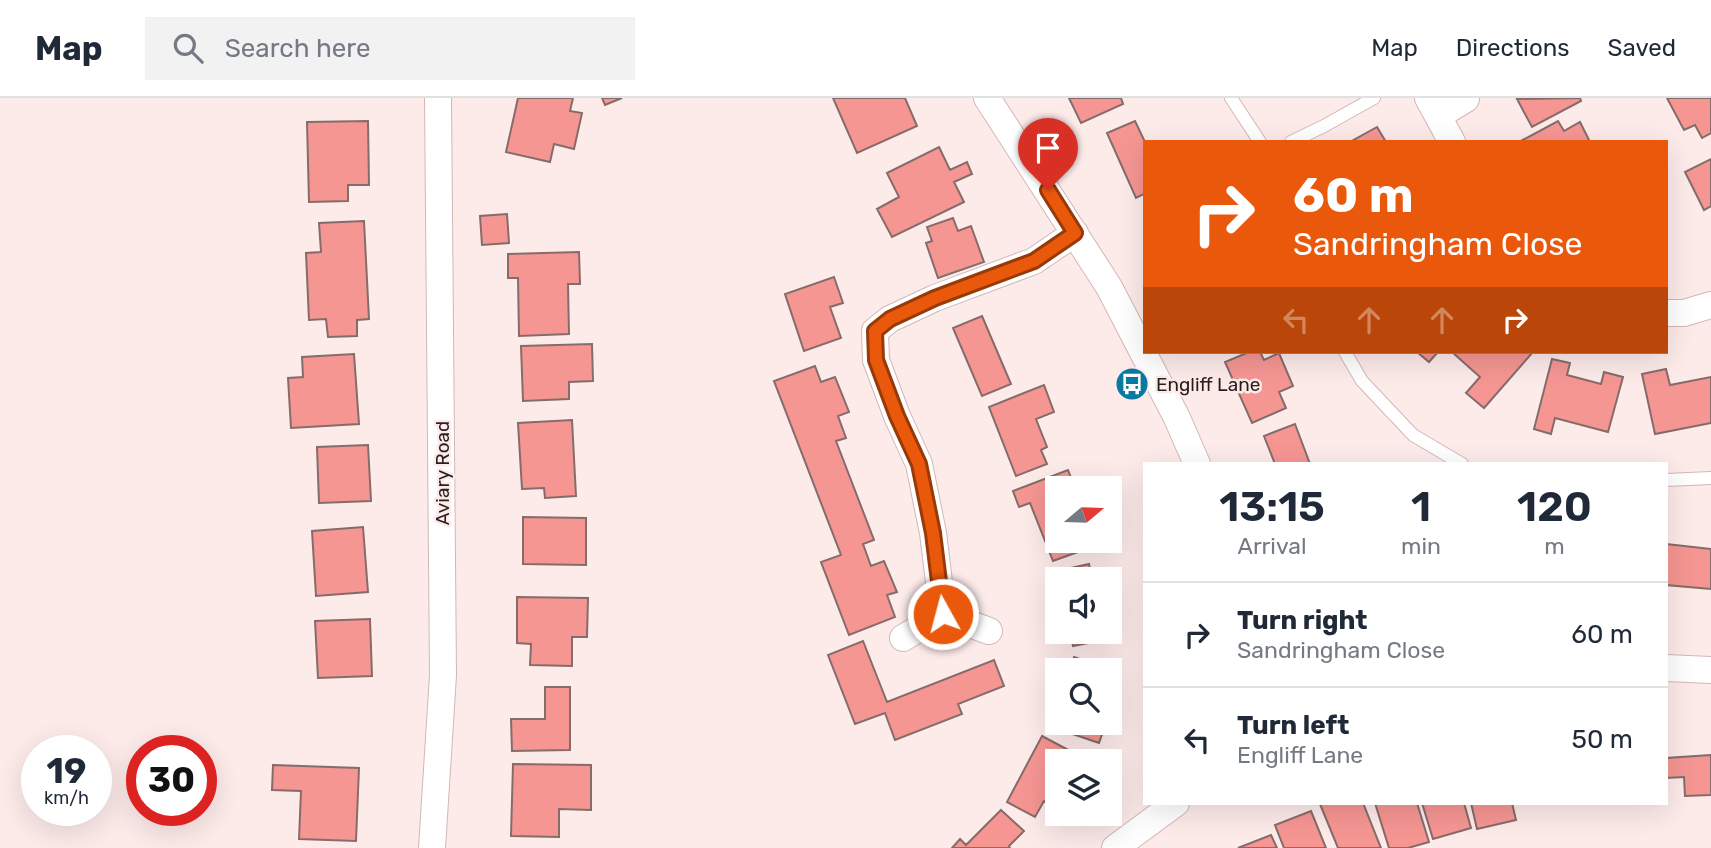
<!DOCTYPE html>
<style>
:root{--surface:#fff;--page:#f2f2f3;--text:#1f2937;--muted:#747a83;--line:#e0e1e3}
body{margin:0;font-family:Rubik,sans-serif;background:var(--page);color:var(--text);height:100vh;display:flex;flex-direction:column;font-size:26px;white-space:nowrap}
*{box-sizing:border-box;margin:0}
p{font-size:23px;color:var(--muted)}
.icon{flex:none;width:38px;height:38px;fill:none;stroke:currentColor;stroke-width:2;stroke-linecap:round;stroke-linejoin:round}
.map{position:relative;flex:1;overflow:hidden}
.panel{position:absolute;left:1143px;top:364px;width:525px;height:343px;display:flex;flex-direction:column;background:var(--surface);border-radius:0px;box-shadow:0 7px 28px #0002}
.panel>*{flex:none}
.guide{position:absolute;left:1143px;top:42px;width:525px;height:214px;border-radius:0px;box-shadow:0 7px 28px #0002;background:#ea580c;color:#fff;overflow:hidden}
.needle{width:46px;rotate:71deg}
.tools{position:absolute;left:1045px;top:378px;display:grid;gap:14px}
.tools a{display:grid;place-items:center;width:77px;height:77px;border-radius:0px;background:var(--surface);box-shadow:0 7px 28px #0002;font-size:35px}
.speed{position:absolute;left:21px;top:637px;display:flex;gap:14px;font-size:35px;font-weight:700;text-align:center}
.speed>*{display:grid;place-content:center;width:91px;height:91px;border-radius:50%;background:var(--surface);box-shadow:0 7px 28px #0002;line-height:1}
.speed small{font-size:18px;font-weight:400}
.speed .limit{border:10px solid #d22;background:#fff;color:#111}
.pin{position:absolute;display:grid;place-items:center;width:60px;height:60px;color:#fff;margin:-72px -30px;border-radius:50% 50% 50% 0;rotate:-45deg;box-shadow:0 0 7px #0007}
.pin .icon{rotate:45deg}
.me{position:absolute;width:77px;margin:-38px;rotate:353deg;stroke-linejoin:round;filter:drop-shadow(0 0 5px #0008)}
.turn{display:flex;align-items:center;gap:24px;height:147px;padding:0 35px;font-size:32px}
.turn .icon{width:91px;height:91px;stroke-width:2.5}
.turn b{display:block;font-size:49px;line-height:60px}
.lanes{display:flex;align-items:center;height:66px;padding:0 35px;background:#0003;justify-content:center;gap:35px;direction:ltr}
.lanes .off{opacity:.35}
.eta{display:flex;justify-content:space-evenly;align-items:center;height:119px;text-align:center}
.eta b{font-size:42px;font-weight:600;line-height:49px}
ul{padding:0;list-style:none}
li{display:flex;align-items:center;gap:21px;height:105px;padding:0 35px;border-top:2px solid var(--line)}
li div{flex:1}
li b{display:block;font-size:26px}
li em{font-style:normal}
header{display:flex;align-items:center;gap:42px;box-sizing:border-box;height:98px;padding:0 35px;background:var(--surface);border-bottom:2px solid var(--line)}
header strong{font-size:33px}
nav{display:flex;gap:38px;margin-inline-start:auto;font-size:24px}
.search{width:490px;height:63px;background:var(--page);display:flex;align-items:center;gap:18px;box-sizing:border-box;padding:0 24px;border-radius:0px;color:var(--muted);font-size:26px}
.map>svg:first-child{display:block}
</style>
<header>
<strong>Map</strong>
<div class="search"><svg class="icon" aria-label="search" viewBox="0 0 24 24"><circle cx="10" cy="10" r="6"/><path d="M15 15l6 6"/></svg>Search here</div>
<nav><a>Map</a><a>Directions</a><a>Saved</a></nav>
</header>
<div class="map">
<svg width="1711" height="750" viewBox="0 0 1711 750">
<rect width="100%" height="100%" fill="#fdebea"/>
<!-- building -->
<path fill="#f69693" stroke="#856c6a" stroke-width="2" d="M518 0H573L570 13 582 15 574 51 554 46 550 64 506 54Z
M602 0H622L605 7Z
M833 0H905L917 28 857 55Z
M1069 0H1121L1123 6 1081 25Z
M1580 0 1581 3 1532 29 1517 1Z
M1667 0H1711V35L1702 40 1695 27 1684 32Z
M368 23 369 87H348V103L309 104 307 24Z
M1135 23 1145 44 1144 96 1136 100 1107 35Z
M1558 23 1564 33 1580 24 1590 44H1519Z
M1377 29 1386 44H1350Z
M939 49 950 72 967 64 972 76 954 84 964 104 892 139 877 111 899 99 887 75Z
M1711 61V108L1704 112 1685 74Z
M507 116 509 145 482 147 480 118Z
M953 120 958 133 971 128 984 164 938 180 926 145 932 143 927 129Z
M364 123 369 221 357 222V238L328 239 326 221 309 222 306 155 321 154 319 125Z
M579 154 580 186H568L569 236 519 238 518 180H508V156Z
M834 179 843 205 830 209 841 240 804 253 785 196Z
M982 218 1011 286 982 298 953 230Z
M592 246 593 283 569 284V301L523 303 521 248Z
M1249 254H1260L1264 262 1279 255 1293 288 1279 294 1286 310 1252 325 1225 264Z
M1417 254H1438L1429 264Z
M1452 254H1533L1484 310 1466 295 1480 279Z
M354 256 359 326 291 330 288 280 303 279 302 259Z
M1552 261 1570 265 1567 277 1601 286 1604 274 1623 279 1608 334 1555 320 1551 336 1534 331Z
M815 268 821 284 835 279 849 314 838 318 846 340 836 343 874 442 863 446 871 468 884 463 897 494 887 497 895 519 849 537 821 464 841 457 774 283Z
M1666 271 1670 287 1711 279V325L1655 336 1642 276Z
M1044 287 1054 314 1036 321 1047 349 1041 352 1047 366 1016 378 989 309Z
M572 322 576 398 545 400 544 390 522 391 518 325Z
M1295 326 1310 366H1275L1264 338Z
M368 347 371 403 319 405 317 349Z
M1068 372 1075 390H1057V443H1096L1097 447 1053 463 1030 405 1019 409 1013 393Z
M523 419 586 420V467L523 466Z
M363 429 368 494 316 498 312 433Z
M1666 446 1711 451V491L1666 487Z
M1089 466 1092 481H1059L1057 473Z
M517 499 588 500 587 539H572V568L530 567 531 546 517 545Z
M370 521 372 578 318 580 315 523Z
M1070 534H1101L1103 542 1073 548Z
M863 543 887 604 994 562 1004 588 958 606 962 616 895 642 885 615 855 626 828 557Z
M1074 559 1106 570 1105 572H1070Z
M545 589H570V652L512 653 511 621H545Z
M1057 612V625H1106L1099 645 1052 629Z
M1042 638 1074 655 1070 663H1057V699L1052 708 1044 703 1035 719 1007 704Z
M1711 657V697L1685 698 1684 679 1666 680V660Z
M513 666 591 667V712L559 711V739L511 738Z
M273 667 359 670 356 743 299 741 301 693 272 692Z
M1323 705H1363L1381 750H1338L1320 706Z
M1375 705H1417L1429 744 1408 750H1389Z
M1422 705H1464L1471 730 1433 741Z
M1471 705H1512L1516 722 1477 731Z
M1001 712 1024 733 1009 748 1010 750H952L960 741 966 747Z
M1311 713 1326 750H1284L1275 727Z
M1271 737 1277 750H1238Z"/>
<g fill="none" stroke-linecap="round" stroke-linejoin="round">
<defs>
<path id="service" d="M1231 0 1260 44
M1291 44 1324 28 1374 0
M1345 254 1362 283 1413 337 1462 366
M1666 382 1711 380"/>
<path id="minor" d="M987 0 1109 189 1177 320 1197 366
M1428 0 1452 44
M1438 18 1466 1
M1666 215H1684L1711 207
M943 516 933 435 919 366 897 318 876 262 875 233 890 221 935 200 1034 163 1075 135
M903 540 943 516 989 533
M1666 570 1711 572
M432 750 443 577 438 0
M1115 750 1176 705"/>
</defs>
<!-- service casing -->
<use href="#service" stroke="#d3b7b5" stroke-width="14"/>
<!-- minor casing -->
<use href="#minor" stroke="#d3b7b5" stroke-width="28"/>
<!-- service -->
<use href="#service" stroke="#fff" stroke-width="12"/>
<!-- minor -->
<use href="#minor" stroke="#fff" stroke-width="26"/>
</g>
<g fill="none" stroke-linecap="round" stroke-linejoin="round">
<defs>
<path id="route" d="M943 516 933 435 919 366 897 318 876 262 875 233 890 221 935 200 1034 163 1075 135 1048 92"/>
</defs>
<!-- route casing -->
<use href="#route" stroke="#983908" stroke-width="18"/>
<!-- route -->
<use href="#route" stroke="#ea580c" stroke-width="12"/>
</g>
<!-- icons -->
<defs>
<symbol id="bus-disc" viewBox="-11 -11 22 22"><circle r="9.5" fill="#0a79a2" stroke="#fdebea"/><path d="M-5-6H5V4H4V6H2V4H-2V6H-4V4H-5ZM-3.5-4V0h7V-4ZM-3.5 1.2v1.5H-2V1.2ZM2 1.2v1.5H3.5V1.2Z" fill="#fff"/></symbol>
</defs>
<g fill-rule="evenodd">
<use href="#bus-disc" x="1113" y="267" width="38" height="38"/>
</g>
<g text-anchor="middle" stroke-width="5" stroke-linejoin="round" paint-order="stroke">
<!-- poi labels -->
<g font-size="19" fill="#291e1e" stroke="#fdebea" text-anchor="start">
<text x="1156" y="293">Engliff Lane</text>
</g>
<!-- street labels -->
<g font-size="19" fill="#291e1e" stroke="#fdebea">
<text transform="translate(442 375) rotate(-90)" y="7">Aviary Road</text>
</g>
</g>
</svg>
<div class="tools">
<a><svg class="needle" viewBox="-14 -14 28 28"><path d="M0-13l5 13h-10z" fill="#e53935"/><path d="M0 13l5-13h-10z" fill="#747a83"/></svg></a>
<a><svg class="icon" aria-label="sound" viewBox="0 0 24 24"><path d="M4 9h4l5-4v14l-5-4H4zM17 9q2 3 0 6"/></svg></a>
<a><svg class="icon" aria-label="search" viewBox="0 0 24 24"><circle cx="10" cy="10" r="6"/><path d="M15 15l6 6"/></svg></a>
<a><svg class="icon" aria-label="layers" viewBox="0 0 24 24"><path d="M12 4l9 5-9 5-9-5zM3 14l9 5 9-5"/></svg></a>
</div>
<div class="speed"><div>19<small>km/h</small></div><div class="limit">30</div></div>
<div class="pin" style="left:1048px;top:92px;background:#d93025"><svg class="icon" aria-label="arrive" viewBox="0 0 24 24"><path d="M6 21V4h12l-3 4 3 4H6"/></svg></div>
<svg class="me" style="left:943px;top:516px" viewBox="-20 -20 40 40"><circle r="17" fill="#ea580c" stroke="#fff" stroke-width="3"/><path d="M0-11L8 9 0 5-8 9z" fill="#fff"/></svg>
<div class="guide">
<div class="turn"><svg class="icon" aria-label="right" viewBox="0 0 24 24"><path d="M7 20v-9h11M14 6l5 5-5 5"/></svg><div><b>60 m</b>Sandringham Close</div></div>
<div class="lanes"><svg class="icon off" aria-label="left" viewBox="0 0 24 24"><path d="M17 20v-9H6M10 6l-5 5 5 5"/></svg><svg class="icon off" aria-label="ahead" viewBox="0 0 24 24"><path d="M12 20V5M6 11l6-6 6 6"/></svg><svg class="icon off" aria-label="ahead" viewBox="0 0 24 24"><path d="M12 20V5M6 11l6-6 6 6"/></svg><svg class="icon" aria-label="right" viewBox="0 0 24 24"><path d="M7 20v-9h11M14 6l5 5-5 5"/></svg></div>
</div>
<section class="panel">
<div class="eta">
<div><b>13:15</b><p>Arrival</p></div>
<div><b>1</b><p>min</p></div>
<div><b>120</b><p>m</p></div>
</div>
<ul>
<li><svg class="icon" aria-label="right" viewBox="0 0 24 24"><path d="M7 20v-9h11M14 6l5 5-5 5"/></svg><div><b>Turn right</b><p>Sandringham Close</p></div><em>60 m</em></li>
<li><svg class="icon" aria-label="left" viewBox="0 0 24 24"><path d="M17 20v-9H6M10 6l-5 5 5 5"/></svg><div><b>Turn left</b><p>Engliff Lane</p></div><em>50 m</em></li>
</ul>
</section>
</div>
